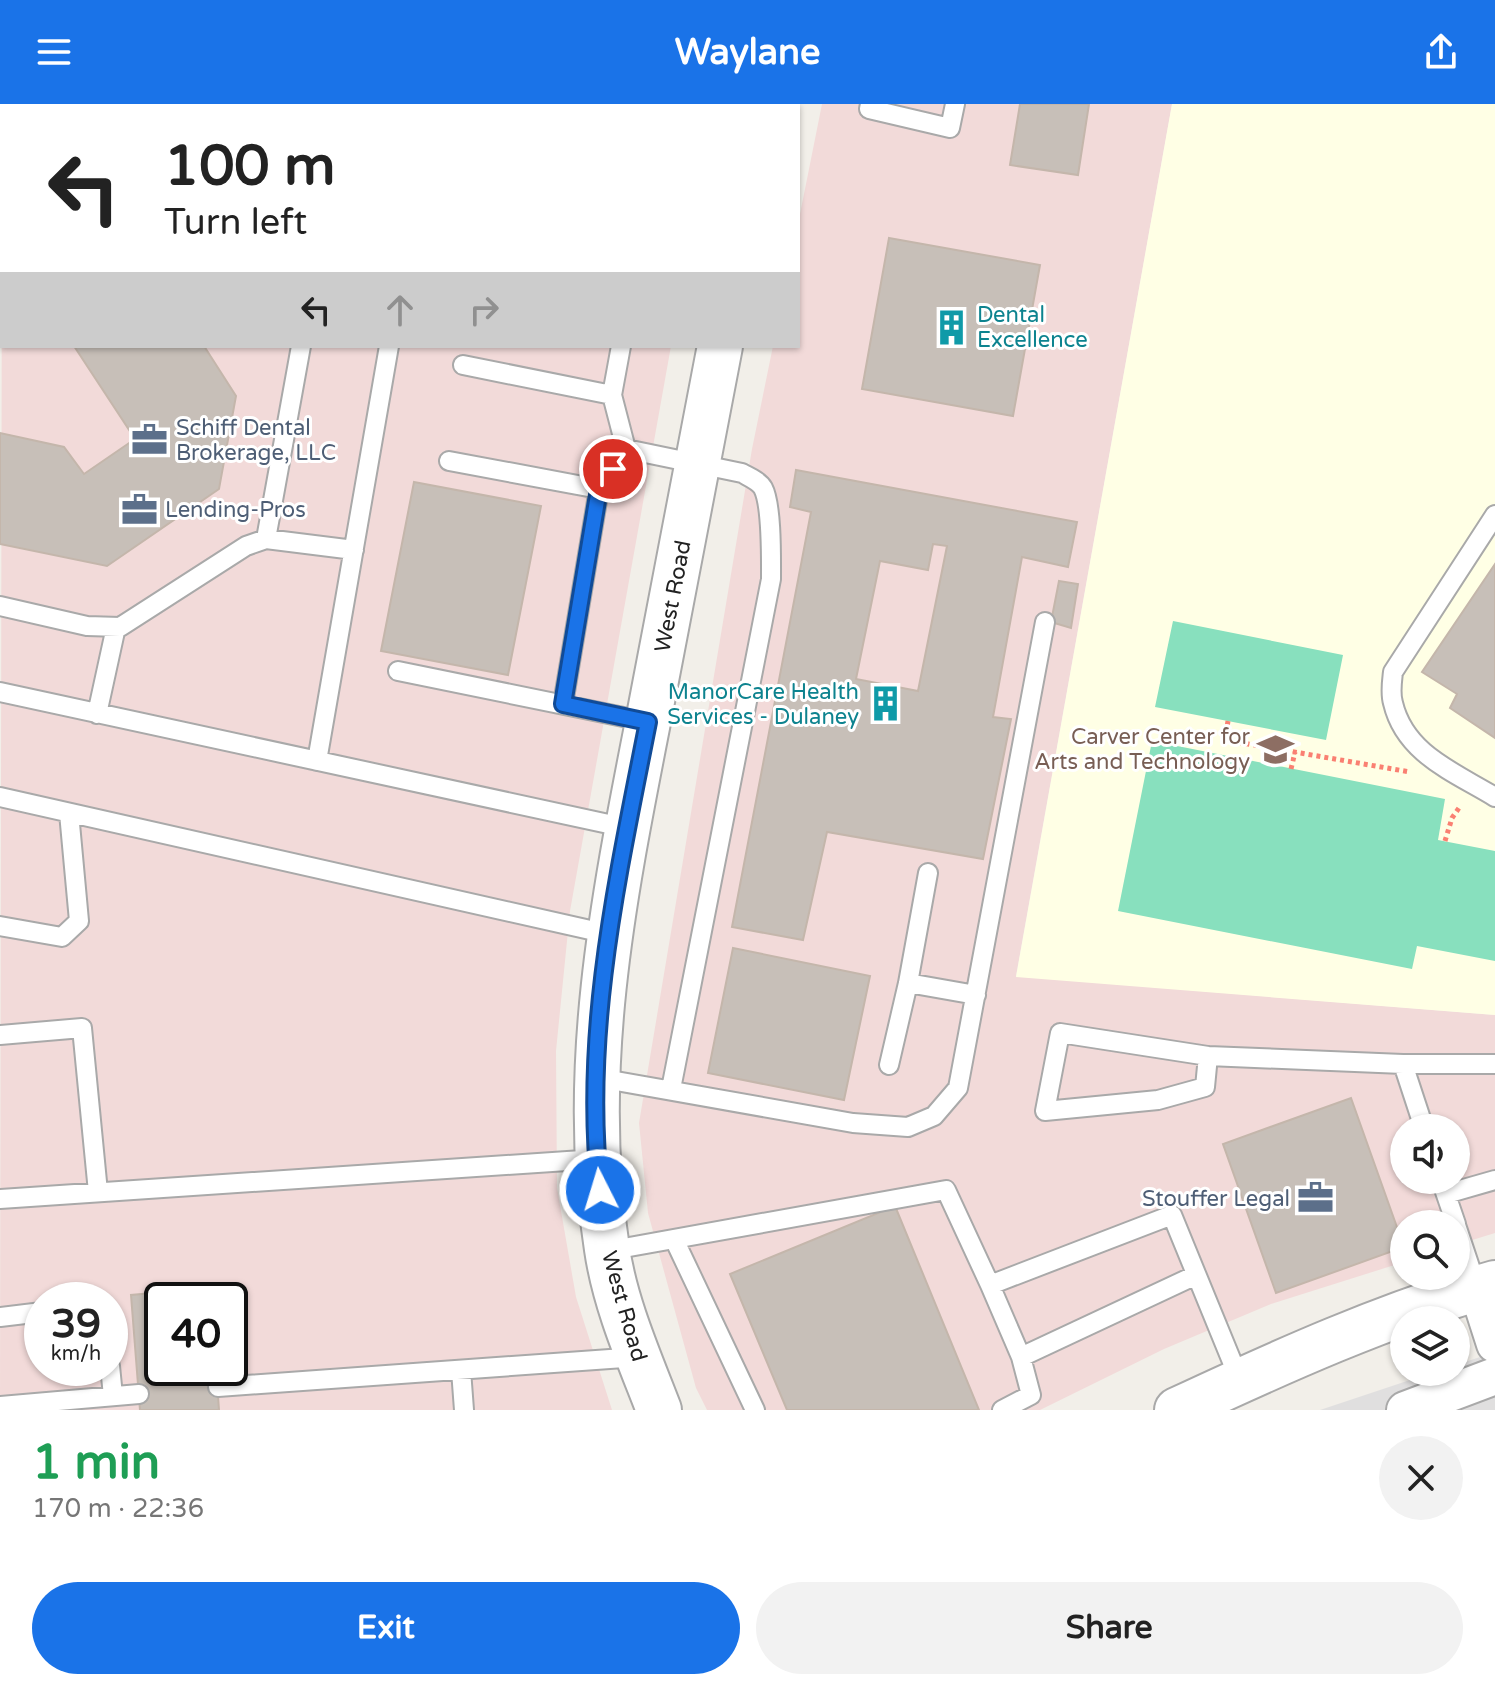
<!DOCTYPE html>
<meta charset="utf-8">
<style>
:root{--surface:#fff;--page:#f2f2f2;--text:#222;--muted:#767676;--accent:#1a73e8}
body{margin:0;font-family:"Varela Round",sans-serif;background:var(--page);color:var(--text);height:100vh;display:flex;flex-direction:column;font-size:30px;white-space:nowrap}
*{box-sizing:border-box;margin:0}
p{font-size:26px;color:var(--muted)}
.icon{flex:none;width:44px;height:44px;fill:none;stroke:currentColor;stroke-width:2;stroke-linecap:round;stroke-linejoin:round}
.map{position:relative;height:1306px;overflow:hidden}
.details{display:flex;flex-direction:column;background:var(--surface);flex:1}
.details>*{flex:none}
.banner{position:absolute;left:0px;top:0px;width:800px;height:244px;box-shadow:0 2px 6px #0004;background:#fff;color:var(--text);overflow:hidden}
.controls{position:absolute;left:1390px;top:1010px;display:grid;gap:16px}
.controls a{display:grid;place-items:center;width:80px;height:80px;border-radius:50%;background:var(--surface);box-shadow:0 2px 6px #0004;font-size:40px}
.speed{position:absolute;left:24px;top:1178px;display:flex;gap:16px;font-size:40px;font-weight:700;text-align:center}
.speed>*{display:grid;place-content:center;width:104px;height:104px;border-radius:50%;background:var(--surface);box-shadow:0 2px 6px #0004;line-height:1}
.speed small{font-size:20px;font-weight:400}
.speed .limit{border:4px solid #111;border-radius:12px;background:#fff;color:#111}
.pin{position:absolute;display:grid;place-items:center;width:68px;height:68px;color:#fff;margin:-34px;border:4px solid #fff;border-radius:50%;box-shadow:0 2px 8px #0007}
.me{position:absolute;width:88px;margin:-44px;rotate:355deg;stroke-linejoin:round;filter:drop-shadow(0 0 6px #0008)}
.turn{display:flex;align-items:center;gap:28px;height:168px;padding:0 32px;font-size:36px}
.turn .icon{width:104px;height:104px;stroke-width:2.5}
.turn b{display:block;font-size:56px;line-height:68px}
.lanes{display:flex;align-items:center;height:76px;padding:0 32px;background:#0003;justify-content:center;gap:40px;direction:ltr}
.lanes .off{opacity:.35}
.round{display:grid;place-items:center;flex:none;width:84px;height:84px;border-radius:42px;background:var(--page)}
.headline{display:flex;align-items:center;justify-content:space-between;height:136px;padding:0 32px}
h1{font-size:48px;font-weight:700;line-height:60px;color:#1e9e55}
.cta{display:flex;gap:16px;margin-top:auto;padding:16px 32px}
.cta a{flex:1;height:92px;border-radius:48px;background:var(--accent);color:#fff;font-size:32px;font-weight:700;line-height:92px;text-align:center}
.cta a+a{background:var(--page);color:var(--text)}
header{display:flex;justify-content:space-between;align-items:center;height:104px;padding:0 32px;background:var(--accent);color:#fff;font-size:36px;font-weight:700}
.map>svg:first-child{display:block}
</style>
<header><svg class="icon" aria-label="menu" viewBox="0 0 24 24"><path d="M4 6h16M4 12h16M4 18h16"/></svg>Waylane<svg class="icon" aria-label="share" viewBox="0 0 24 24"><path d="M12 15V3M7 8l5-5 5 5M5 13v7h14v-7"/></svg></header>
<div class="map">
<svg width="1495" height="1306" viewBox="0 0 1495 1306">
<rect width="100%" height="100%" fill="#f2efe9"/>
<!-- residential -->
<path fill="#e0dfdf" d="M1495 1248V1306H1320L1434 1268H1456V1261Z"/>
<!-- commercial -->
<path fill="#f2dad9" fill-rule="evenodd" d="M70 0H715L67 2Z
M822 0H1172L1016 872 1495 911V1129L1456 1141V1120H1404V1158L1271 1200 1164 1245 1040 1306H707L696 1284 648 1109 639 1019 752 345 773 242H798V120ZM1404 1024H1456V1076H1404Z
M2 55V242H671L570 807 556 947 557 1084 576 1193 612 1306H0ZM42 1196H110V1264H42ZM162 1196H230V1264H162Z"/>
<!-- education -->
<path fill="#ffffe5" d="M1172 0H1495V911L1016 873Z"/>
<!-- pitch -->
<path fill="#88e0be" d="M1173 517 1343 551 1326 636 1155 603Z
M1152 637 1445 695 1438 736 1495 747V857L1417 842 1412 865 1118 807Z"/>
<!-- building -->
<path fill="#c7bfb8" stroke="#c4b6ab" stroke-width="2" fill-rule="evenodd" d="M1020 0H1089L1078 71 1010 61Z
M889 134 1040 161 1013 312 862 285Z
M74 242H204L236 292 219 385 107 462 0 440V329L64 343 84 370 135 335Z
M796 366 1077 418 1068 463 1022 453 993 613 1011 615 983 755 827 728 803 836 732 823 811 408 790 403ZM933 440 947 442 918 587 856 575 880 457 928 466Z
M414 378 541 402 508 571 381 547Z
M1495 460V634L1450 604 1457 590 1422 568Z
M1059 477 1078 480 1071 524 1051 518Z
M733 844 870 872 844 996 708 969Z
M1351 994 1404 1143 1276 1189 1223 1040Z
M895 1102 979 1306H787L730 1170Z
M210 1184 211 1196H162V1264H216L219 1306H140L131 1191Z"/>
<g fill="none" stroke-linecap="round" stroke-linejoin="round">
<defs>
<path id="service" d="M213 0 215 2
M581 0 592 2
M870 0 869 5 950 24 955 0
M170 2 174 0
M344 2V0
M431 2V0
M0 125 2 122
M621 242 612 291 626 345
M463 261 612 291
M449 357 599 385
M1495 411 1393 568C1392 577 1390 589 1393 599 1405 650 1454 668 1495 693
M266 435 301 242
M0 502 87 522 120 523 246 442 266 435 354 446
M398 567 648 618
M0 588 627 724
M563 600 599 385 626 345 742 369C749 373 759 377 763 384 772 401 771 454 771 475L671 985
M97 610 116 523
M317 657 389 242
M0 693 608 830
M0 822 62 833 79 817 69 709
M908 879 976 891
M0 931 82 924 98 1088
M1208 952 1205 983 1158 996 1045 1007 1060 929 1208 952 1403 960H1495
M1403 960 1424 1024
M889 961 908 879 928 769
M599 974 853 1019 908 1023 934 1012 958 984 1045 518
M1441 1076 1456 1120
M1446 1090 1495 1076
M0 1095 597 1055
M1456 1121 1477 1184
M674 1135 755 1306
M607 1147 946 1086 990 1181
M1196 1171 1021 1253 990 1181 1172 1111 1240 1277
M0 1213 42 1208
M110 1262 113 1292
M461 1266 464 1306
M218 1283 638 1253
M0 1302 139 1290
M1002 1306 1031 1291 1021 1253"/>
<path id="minor" d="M1477 1184 1495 1240
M1405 1306 1495 1272"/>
<path id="tertiary" d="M765 2V0
M659 1306C639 1254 615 1200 607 1145 579 968 613 796 647 623 671 496 696 369 720 242
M1177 1306C1280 1258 1386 1210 1495 1179"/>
</defs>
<!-- service casing -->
<use href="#service" stroke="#a9a9a9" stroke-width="22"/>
<!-- minor casing -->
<use href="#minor" stroke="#a9a9a9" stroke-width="40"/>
<!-- tertiary casing -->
<use href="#tertiary" stroke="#a9a9a9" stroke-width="48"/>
<!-- path -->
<path stroke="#fa8072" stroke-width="5" stroke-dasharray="4 4" stroke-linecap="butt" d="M1228 617 1225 636 1410 668
M1291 665 1295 648
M1445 737 1452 714 1461 701"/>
<!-- service -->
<use href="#service" stroke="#fff" stroke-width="18"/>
<!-- minor -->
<use href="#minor" stroke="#fff" stroke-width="36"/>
<!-- tertiary -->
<use href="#tertiary" stroke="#fff" stroke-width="44"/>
</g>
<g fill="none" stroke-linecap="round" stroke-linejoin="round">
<defs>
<path id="route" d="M600 1086C582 929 618 771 648 618L563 600 599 385 613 365"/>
</defs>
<!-- route casing -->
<use href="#route" stroke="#114b97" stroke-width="20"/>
<!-- route -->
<use href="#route" stroke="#1a73e8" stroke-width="14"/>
</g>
<!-- icons -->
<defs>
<symbol id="building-bare" viewBox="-9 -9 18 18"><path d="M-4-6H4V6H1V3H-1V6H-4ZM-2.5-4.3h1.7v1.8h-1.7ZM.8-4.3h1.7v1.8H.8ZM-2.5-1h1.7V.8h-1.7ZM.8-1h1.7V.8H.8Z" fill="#0f9aa8" stroke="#fff" stroke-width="2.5" paint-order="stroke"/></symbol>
<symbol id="office-bare" viewBox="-9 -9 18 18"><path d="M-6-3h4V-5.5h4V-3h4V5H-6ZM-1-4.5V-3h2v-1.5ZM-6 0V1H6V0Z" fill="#5c6f8a" stroke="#fff" stroke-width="2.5" paint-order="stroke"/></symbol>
<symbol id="school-bare" viewBox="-9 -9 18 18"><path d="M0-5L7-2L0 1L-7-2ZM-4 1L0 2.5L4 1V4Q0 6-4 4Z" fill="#8d6e63" stroke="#fff" stroke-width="2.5" paint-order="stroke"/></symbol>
</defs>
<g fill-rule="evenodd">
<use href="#building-bare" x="926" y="198" width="51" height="51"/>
<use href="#office-bare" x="124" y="310" width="51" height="51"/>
<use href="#office-bare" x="114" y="380" width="51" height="51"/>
<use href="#building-bare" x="860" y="574" width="51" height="51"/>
<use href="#school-bare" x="1250" y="620" width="51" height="51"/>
<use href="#office-bare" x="1290" y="1068" width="51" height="51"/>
</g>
<g text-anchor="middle" stroke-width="6" stroke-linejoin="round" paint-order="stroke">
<!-- culture labels -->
<g font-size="22" fill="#0d838f" stroke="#fff" text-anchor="start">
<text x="977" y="218">Dental<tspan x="977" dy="25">Excellence</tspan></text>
<text x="859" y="595" text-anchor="end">ManorCare Health<tspan x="859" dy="25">Services - Dulaney</tspan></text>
</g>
<!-- service labels -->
<g font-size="22" fill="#4e5e75" stroke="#fff" text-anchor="start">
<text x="176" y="331">Schiff Dental<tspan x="176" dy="25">Brokerage, LLC</tspan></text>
<text x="165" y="413">Lending-Pros</text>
<text x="1290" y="1102" text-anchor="end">Stouffer Legal</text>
</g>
<!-- street labels -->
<g font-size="22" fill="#222" stroke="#fff">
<text transform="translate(672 492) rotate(-79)" y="8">West Road</text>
<text transform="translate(625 1202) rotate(74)" y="8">West Road</text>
</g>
<!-- education labels -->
<g font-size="22" fill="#785e54" stroke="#fff" text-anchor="end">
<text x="1250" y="640">Carver Center for<tspan x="1250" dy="25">Arts and Technology</tspan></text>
</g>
</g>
</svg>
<div class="controls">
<a><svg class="icon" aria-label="sound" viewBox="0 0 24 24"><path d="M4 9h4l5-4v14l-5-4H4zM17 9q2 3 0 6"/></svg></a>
<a><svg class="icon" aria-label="search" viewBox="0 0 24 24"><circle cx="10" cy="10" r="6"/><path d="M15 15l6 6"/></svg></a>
<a><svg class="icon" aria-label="layers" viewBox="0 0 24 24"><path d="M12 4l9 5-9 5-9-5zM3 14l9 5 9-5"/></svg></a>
</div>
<div class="speed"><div>39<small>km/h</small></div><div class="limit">40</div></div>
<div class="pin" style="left:613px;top:365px;background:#d93025"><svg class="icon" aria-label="arrive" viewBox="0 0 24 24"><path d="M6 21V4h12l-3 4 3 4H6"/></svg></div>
<svg class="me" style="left:600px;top:1086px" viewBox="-20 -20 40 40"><circle r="17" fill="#1a73e8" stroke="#fff" stroke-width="3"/><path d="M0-11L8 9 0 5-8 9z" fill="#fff"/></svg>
<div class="banner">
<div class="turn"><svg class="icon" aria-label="left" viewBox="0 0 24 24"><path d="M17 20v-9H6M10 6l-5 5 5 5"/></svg><div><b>100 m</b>Turn left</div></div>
<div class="lanes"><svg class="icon" aria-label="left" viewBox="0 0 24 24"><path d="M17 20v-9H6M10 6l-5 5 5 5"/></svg><svg class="icon off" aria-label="ahead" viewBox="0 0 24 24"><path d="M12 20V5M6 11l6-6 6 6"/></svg><svg class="icon off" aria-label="right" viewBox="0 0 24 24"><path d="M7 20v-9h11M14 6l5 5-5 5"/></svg></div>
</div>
</div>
<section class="details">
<div class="headline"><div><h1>1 min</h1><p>170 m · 22:36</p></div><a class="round"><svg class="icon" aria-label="close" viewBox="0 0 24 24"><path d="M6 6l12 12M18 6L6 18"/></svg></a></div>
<div class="cta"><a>Exit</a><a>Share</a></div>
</section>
